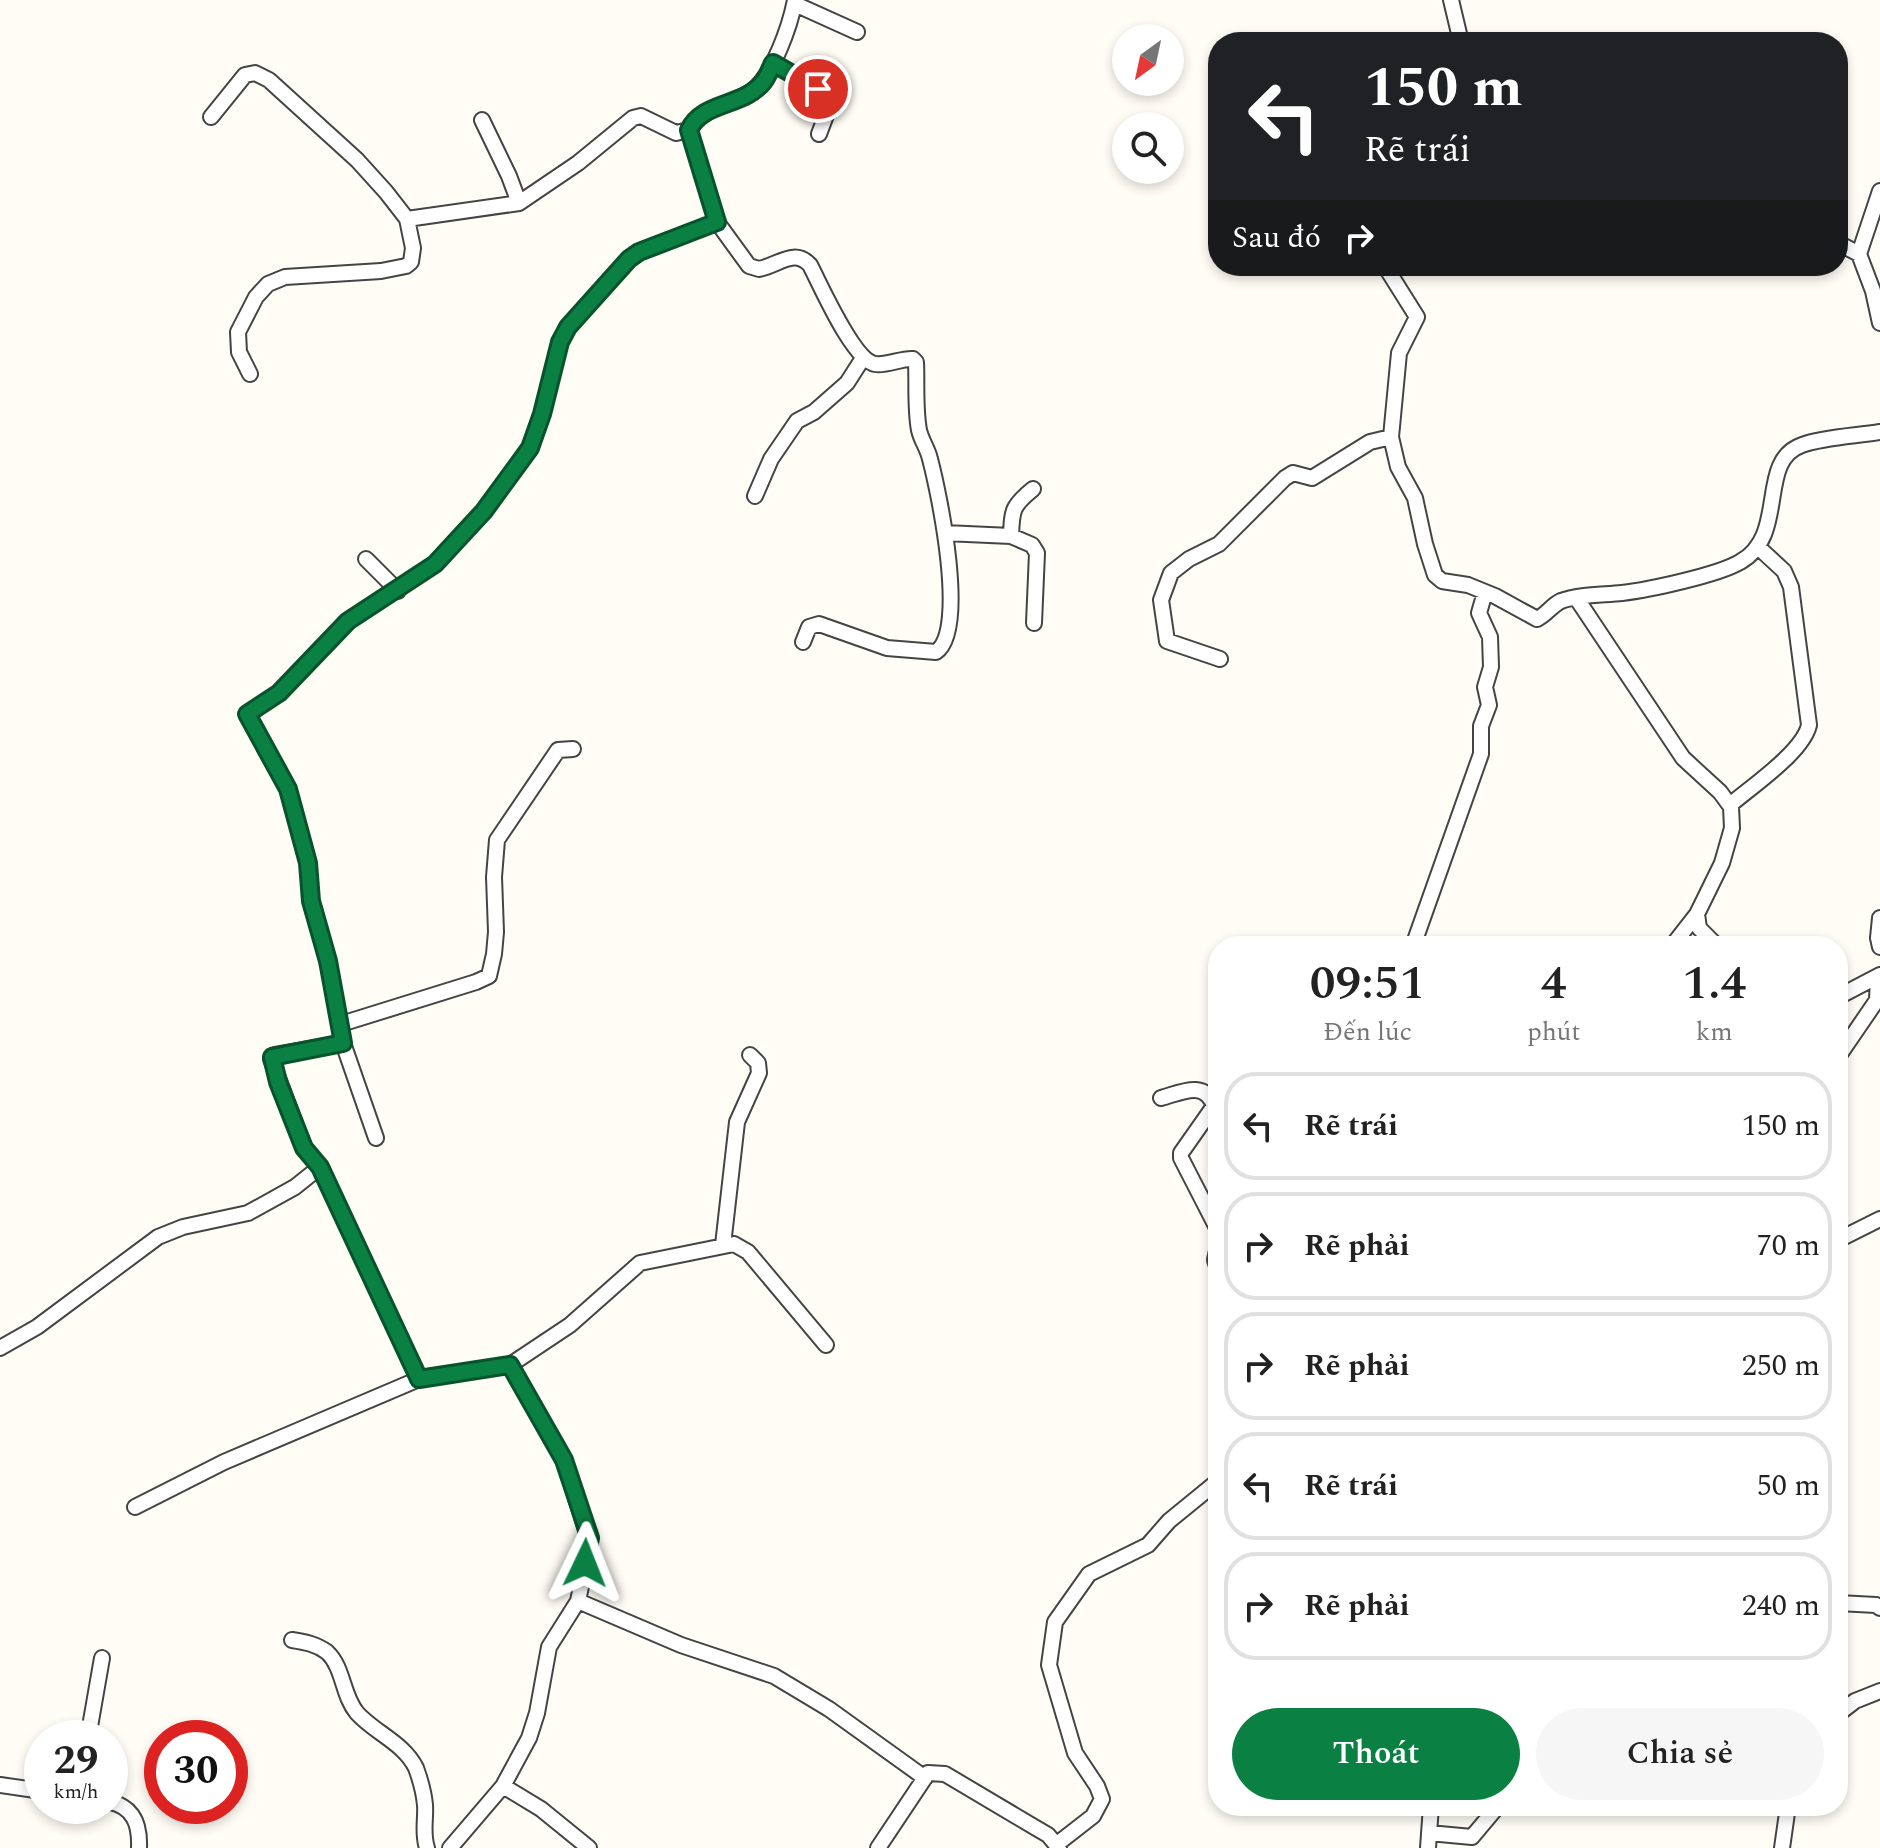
<!DOCTYPE html>
<html lang="vi">
<meta charset="utf-8">
<style>
:root{--surface:#fff;--page:#f6f6f6;--text:#222;--muted:#767676;--line:#e0e0e0;--accent:#0b8043}
body{margin:0;font-family:Spectral,serif;background:var(--page);color:var(--text);height:100vh;display:flex;flex-direction:column;font-size:30px;white-space:nowrap}
*{box-sizing:border-box;margin:0}
p{font-size:26px;color:var(--muted)}
.icon{flex:none;width:44px;height:44px;fill:none;stroke:currentColor;stroke-width:2;stroke-linecap:round;stroke-linejoin:round}
.map{position:relative;flex:1;overflow:hidden}
.side{position:absolute;left:1208px;top:936px;width:640px;height:880px;display:flex;flex-direction:column;background:var(--surface);border-radius:32px;box-shadow:0 4px 12px #0003}
.side>*{flex:none}
.guide{position:absolute;left:1208px;top:32px;width:640px;height:244px;border-radius:32px;box-shadow:0 4px 12px #0003;background:#202124;color:#fff;overflow:hidden}
.needle{width:52px;rotate:213deg}
.controls{position:absolute;left:1112px;top:24px;display:grid;gap:16px}
.controls a{display:grid;place-items:center;width:72px;height:72px;border-radius:50%;background:var(--surface);box-shadow:0 4px 12px #0003;font-size:40px}
.speed{position:absolute;left:24px;top:1720px;display:flex;gap:16px;font-size:40px;font-weight:700;text-align:center}
.speed>*{display:grid;place-content:center;width:104px;height:104px;border-radius:50%;background:var(--surface);box-shadow:0 4px 12px #0003;line-height:1}
.speed small{font-size:20px;font-weight:400}
.speed .limit{border:12px solid #d22;background:#fff;color:#111}
.pin{position:absolute;display:grid;place-items:center;width:68px;height:68px;color:#fff;margin:-34px;border:4px solid #fff;border-radius:50%;box-shadow:0 2px 8px #0007}
.me{position:absolute;width:88px;margin:-44px;rotate:2deg;stroke-linejoin:round;filter:drop-shadow(0 0 6px #0008)}
.turn{display:flex;align-items:center;gap:28px;height:168px;padding:0 24px;font-size:36px}
.turn .icon{width:104px;height:104px;stroke-width:2.5}
.turn b{display:block;font-size:56px;line-height:68px}
.then{display:flex;align-items:center;height:76px;padding:0 24px;background:#0003;gap:16px;font-size:30px}
.eta{display:flex;justify-content:space-evenly;align-items:center;height:136px;text-align:center}
.eta b{font-size:48px;font-weight:600;line-height:56px}
.primary-button{display:flex;gap:16px;margin-top:auto;padding:16px 24px}
.primary-button a{flex:1;height:92px;border-radius:48px;background:var(--accent);color:#fff;font-size:32px;font-weight:600;line-height:92px;text-align:center}
.primary-button a+a{background:var(--page);color:var(--text)}
ul{padding:0;list-style:none}
li{display:flex;align-items:center;gap:24px;height:108px;margin:0 16px 12px;padding:0 8px;border:4px solid var(--line);border-radius:32px}
li div{flex:1}
li b{display:block;font-size:30px}
li em{font-style:normal}
.map>svg:first-child{display:block}
</style>
<div class="map">
<svg width="1880" height="1848" viewBox="0 0 1880 1848">
<rect width="100%" height="100%" fill="#fffdf5"/>
<g fill="none" stroke-linecap="round" stroke-linejoin="round">
<defs>
<path id="minor" d="M795 0C790 26 773 75 752 91 733 106 700 106 689 130L717 222 749 266 759 269C779 265 794 248 810 265 821 286 853 360 875 364 887 366 901 358 913 359L916 362C917 384 915 409 919 430 921 440 928 449 930 459 939 493 968 631 936 652L887 648 819 624 809 627 803 642
M1451 0 1461 42
M795 4 857 32
M773 63 824 94 828 110 819 134
M211 117 245 75 255 73 269 80 357 160 386 192 407 219 413 248 411 262 406 266 381 271 285 277 268 284 256 297 238 332 239 352 250 374
M482 120 509 176 519 203
M407 219 519 203 578 163 633 118 641 116 676 133 689 130
M1838 243 1859 254 1873 291 1880 323
M1859 254 1880 191
M1385 266 1417 317 1399 353 1391 437 1398 467 1415 498 1425 544 1435 575 1442 581 1468 585 1495 596 1537 619C1546 615 1552 605 1561 601 1579 594 1604 595 1622 593 1648 590 1718 575 1740 562 1789 535 1756 461 1802 445 1824 437 1856 436 1880 432
M755 496 771 459 797 421 814 412 847 383 863 358
M945 533 1011 536 1032 545 1037 553 1034 623
M1011 536C1012 510 1012 506 1033 489
M366 559 398 591
M1577 599 1683 758 1720 792 1731 807 1732 828 1722 863 1697 914 1699 928 1717 946
M1220 659 1167 641 1161 600 1171 573 1189 559 1219 544 1285 478 1293 473 1312 478 1370 442 1391 437
M1730 805C1751 787 1803 752 1809 725L1791 587 1784 571 1758 547
M1880 918 1878 938 1880 947
M1413 946 1481 754V726L1489 705 1485 687 1491 667 1490 637 1479 613 1485 592
M1672 946 1697 914
M1838 997 1880 975
M341 1024 476 982 489 976 494 954 496 932 494 877 497 840 558 750 573 749
M343 1043 274 1055 271 1059 304 1148 320 1167 419 1379 510 1365 564 1460 590 1543 578 1601 549 1647 537 1713 529 1738 503 1786 450 1848
M1838 1057 1877 1000 1878 978
M1161 1098C1180 1093 1205 1079 1214 1106L1181 1153V1158L1218 1230
M376 1138 343 1043 328 961 311 901 308 863 288 789 247 714 279 693 348 621 435 564 484 511 530 448 542 414 560 342 568 327 629 259 639 252 717 222
M1838 1240 1880 1219
M723 1245 737 1122 759 1073 758 1063 750 1055
M1218 1246 1215 1260 1218 1270
M0 1348 37 1327 158 1237 183 1227 248 1213 295 1187 320 1167
M510 1365 570 1325 640 1263 734 1244 748 1252 826 1345
M135 1507 224 1462 419 1379
M578 1601 681 1645 774 1676 829 1709 925 1778
M1838 1603 1876 1605 1880 1608
M292 1640C305 1642 316 1644 327 1652 344 1668 342 1695 357 1713 375 1733 404 1743 416 1768 420 1779 424 1794 425 1805 426 1820 422 1833 427 1848
M1838 1714 1855 1701 1880 1691
M88 1738 102 1658
M0 1785 42 1791
M503 1786 541 1809 589 1848
M110 1802C134 1807 140 1825 139 1848
M1429 1833 1472 1837 1498 1806
M1057 1844 1093 1816 1102 1799 1097 1786 1075 1753 1049 1665 1055 1622 1089 1574 1148 1545 1169 1521 1218 1481
M878 1848 928 1773 945 1774 1036 1828 1048 1835 1059 1848
M1428 1848 1431 1806
M1782 1848 1788 1806"/>
</defs>
<!-- minor casing -->
<use href="#minor" stroke="#444" stroke-width="18"/>
<!-- minor -->
<use href="#minor" stroke="#fff" stroke-width="14"/>
</g>
<g fill="none" stroke-linecap="round" stroke-linejoin="round">
<defs>
<path id="route" d="M585 1563 590 1538 564 1460 510 1365 419 1379 320 1167 304 1148 278 1082 272 1057 343 1043 328 961 311 901 308 863 288 789 247 714 279 693 348 621 435 564 484 511 530 448 542 414 560 342 568 327 629 259 639 252 717 222 689 130C702 101 745 107 764 81 768 76 770 69 773 63L818 89"/>
</defs>
<!-- route casing -->
<use href="#route" stroke="#07532c" stroke-width="20"/>
<!-- route -->
<use href="#route" stroke="#0b8043" stroke-width="14"/>
</g>
</svg>
<div class="controls">
<a><svg class="needle" viewBox="-14 -14 28 28"><path d="M0-13l5 13h-10z" fill="#e53935"/><path d="M0 13l5-13h-10z" fill="#767676"/></svg></a>
<a><svg class="icon" aria-label="search" viewBox="0 0 24 24"><circle cx="10" cy="10" r="6"/><path d="M15 15l6 6"/></svg></a>
</div>
<div class="speed"><div>29<small>km/h</small></div><div class="limit">30</div></div>
<div class="pin" style="left:818px;top:89px;background:#d93025"><svg class="icon" aria-label="arrive" viewBox="0 0 24 24"><path d="M6 21V4h12l-3 4 3 4H6"/></svg></div>
<svg class="me" style="left:585px;top:1563px" viewBox="-20 -20 40 40"><path d="M0-17L14 15 0 8-14 15z" fill="#0b8043" stroke="#fff" stroke-width="4"/></svg>
<div class="guide">
<div class="turn"><svg class="icon" aria-label="left" viewBox="0 0 24 24"><path d="M17 20v-9H6M10 6l-5 5 5 5"/></svg><div><b>150 m</b>Rẽ trái</div></div>
<div class="then">Sau đó<svg class="icon" aria-label="right" viewBox="0 0 24 24"><path d="M7 20v-9h11M14 6l5 5-5 5"/></svg></div>
</div>
<section class="side">
<div class="eta">
<div><b>09:51</b><p>Đến lúc</p></div>
<div><b>4</b><p>phút</p></div>
<div><b>1.4</b><p>km</p></div>
</div>
<ul>
<li><svg class="icon" aria-label="left" viewBox="0 0 24 24"><path d="M17 20v-9H6M10 6l-5 5 5 5"/></svg><div><b>Rẽ trái</b></div><em>150 m</em></li>
<li><svg class="icon" aria-label="right" viewBox="0 0 24 24"><path d="M7 20v-9h11M14 6l5 5-5 5"/></svg><div><b>Rẽ phải</b></div><em>70 m</em></li>
<li><svg class="icon" aria-label="right" viewBox="0 0 24 24"><path d="M7 20v-9h11M14 6l5 5-5 5"/></svg><div><b>Rẽ phải</b></div><em>250 m</em></li>
<li><svg class="icon" aria-label="left" viewBox="0 0 24 24"><path d="M17 20v-9H6M10 6l-5 5 5 5"/></svg><div><b>Rẽ trái</b></div><em>50 m</em></li>
<li><svg class="icon" aria-label="right" viewBox="0 0 24 24"><path d="M7 20v-9h11M14 6l5 5-5 5"/></svg><div><b>Rẽ phải</b></div><em>240 m</em></li>
</ul>
<div class="primary-button"><a>Thoát</a><a>Chia sẻ</a></div>
</section>
</div>
